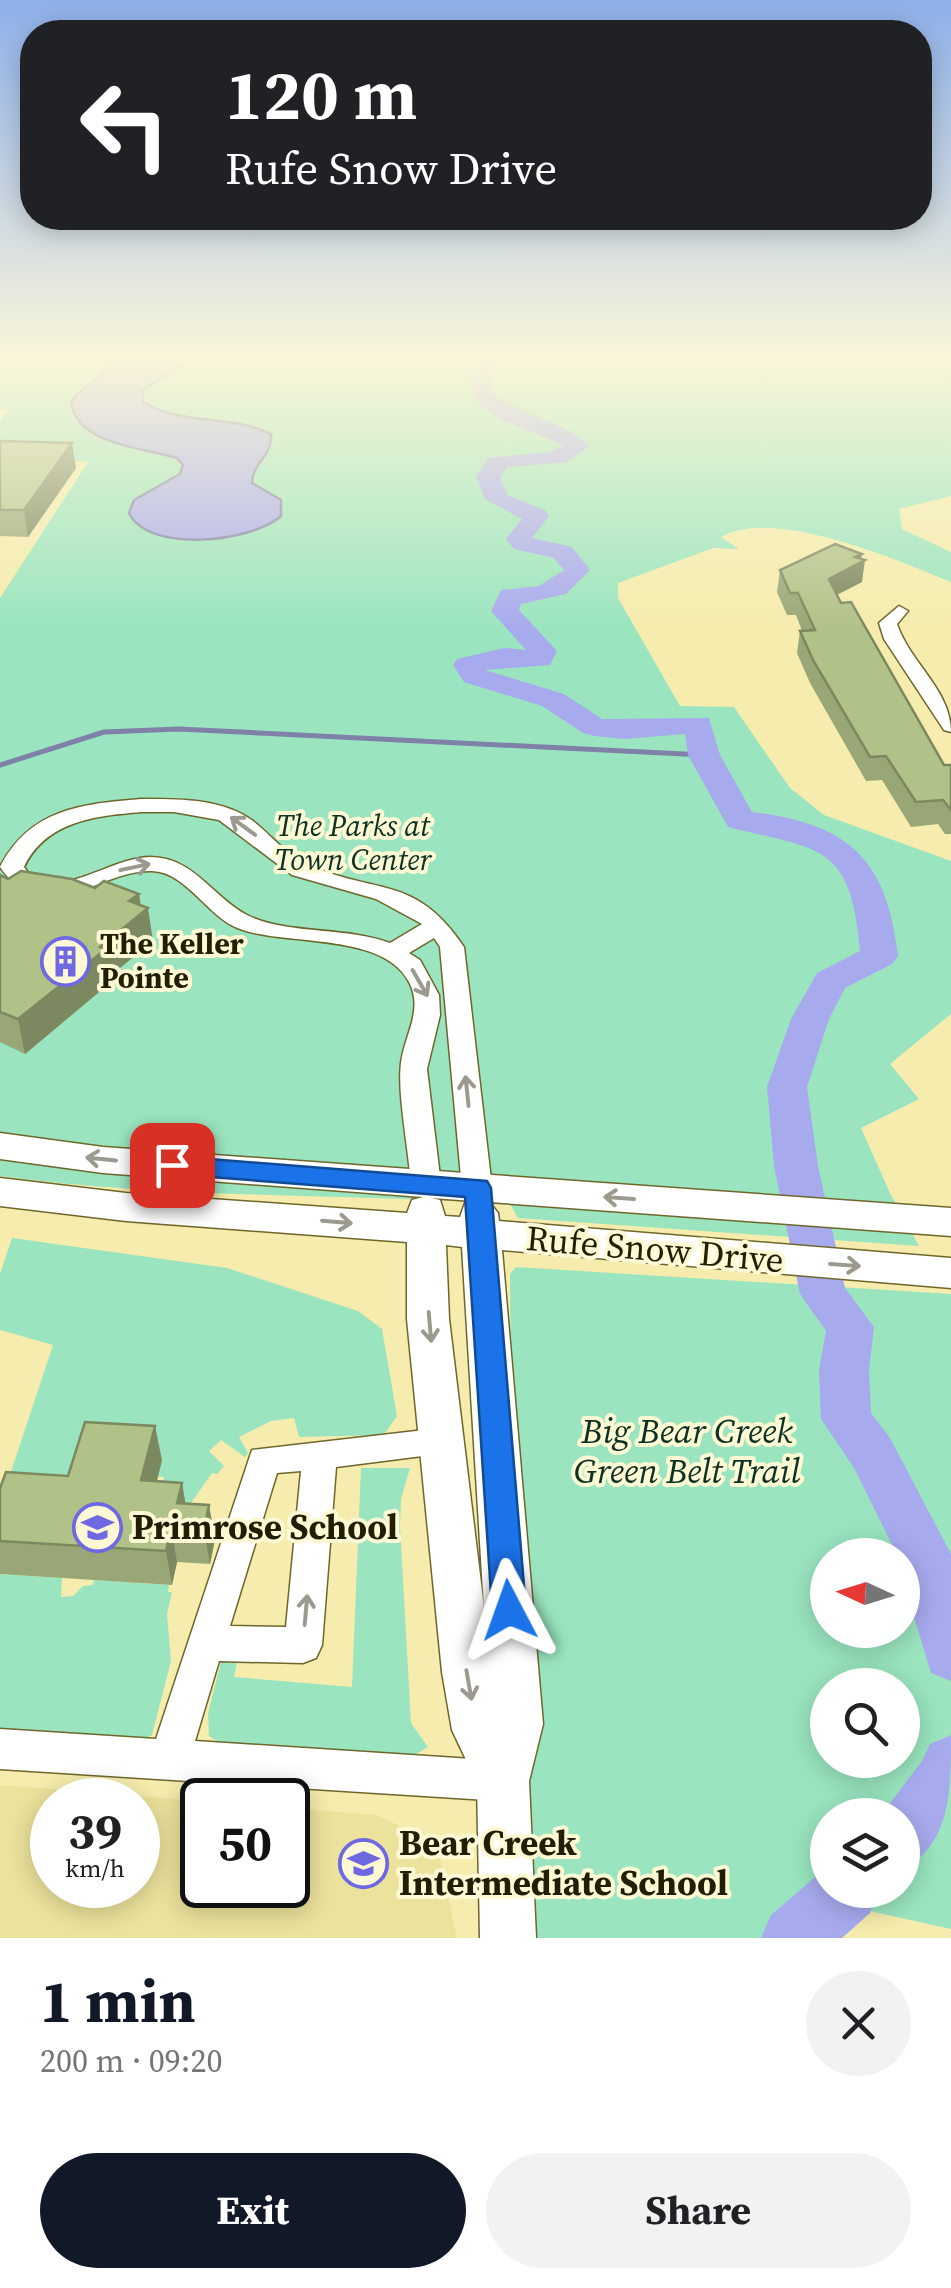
<!DOCTYPE html>
<meta charset="utf-8">
<style>
:root{--surface:#fff;--page:#f2f2f2;--text:#202124;--muted:#757577;--accent:#111827}
body{margin:0;font-family:"Source Serif 4",serif;background:var(--page);color:var(--text);height:100vh;display:flex;flex-direction:column;font-size:38px;white-space:nowrap}
*{box-sizing:border-box;margin:0}
p{font-size:32px;color:var(--muted)}
.icon{flex:none;width:55px;height:55px;fill:none;stroke:currentColor;stroke-width:2;stroke-linecap:round;stroke-linejoin:round}
.map{position:relative;height:1938px;overflow:hidden}
.panel{display:flex;flex-direction:column;background:var(--surface);flex:1}
.panel>*{flex:none}
.banner{position:absolute;left:20px;top:20px;width:912px;height:210px;border-radius:40px;box-shadow:0 5px 25px #0003;background:#202124;color:#fff;overflow:hidden}
.needle{width:65px;rotate:274deg}
.tools{position:absolute;left:810px;top:1538px;display:grid;gap:20px}
.tools a{display:grid;place-items:center;width:110px;height:110px;border-radius:50%;background:var(--surface);box-shadow:0 5px 25px #0003;font-size:50px}
.speed{position:absolute;left:30px;top:1778px;display:flex;gap:20px;font-size:50px;font-weight:700;text-align:center}
.speed>*{display:grid;place-content:center;width:130px;height:130px;border-radius:50%;background:var(--surface);box-shadow:0 5px 25px #0003;line-height:1}
.speed small{font-size:25px;font-weight:400}
.speed .limit{border:5px solid #111;border-radius:15px;background:#fff;color:#111}
.pin{position:absolute;display:grid;place-items:center;width:85px;height:85px;color:#fff;margin:-42px;border-radius:20px;box-shadow:0 5px 15px #0006}
.me{position:absolute;width:110px;margin:-55px;rotate:356deg;stroke-linejoin:round;filter:drop-shadow(0 0 8px #0008)}
.turn{display:flex;align-items:center;gap:35px;height:210px;padding:0 40px;font-size:45px}
.turn .icon{width:130px;height:130px;stroke-width:2.5}
.turn b{display:block;font-size:70px;line-height:85px}
.round{display:grid;place-items:center;flex:none;width:105px;height:105px;border-radius:52px;background:var(--page)}
.head{display:flex;align-items:center;justify-content:space-between;height:170px;padding:0 40px}
h1{font-size:60px;font-weight:700;line-height:75px;color:var(--accent)}
.button{display:flex;gap:20px;margin-top:auto;padding:20px 40px}
.button a{flex:1;height:115px;border-radius:60px;background:var(--accent);color:#fff;font-size:40px;font-weight:700;line-height:115px;text-align:center}
.button a+a{background:var(--page);color:var(--text)}
.map>svg:first-child{display:block}
</style>
<div class="map">
<svg width="951" height="1938" viewBox="0 0 951 1938">
<rect width="100%" height="100%" fill="#f5ecad"/>
<!-- built -->
<path fill="#ebe29b" fill-rule="evenodd" d="M0 1785 202 1801V1885H288V1808L375 1815 436 1842 457 1938H0ZM52 1800H138V1885H52Z"/>
<!-- green -->
<path fill="#9ae5bf" fill-rule="evenodd" d="M0 359H951V496L899 509 902 529 951 552V582C900 561 773 506 721 537L739 549 713 548 618 583V598L680 706 734 707 790 788 824 815 951 861V1014L890 1064 919 1099 861 1128 890 1193 919 1246 518 1218 510 1204C340 1193 170 1199 0 1176V598L88 462 0 459V421L9 410 0 409Z
M12 1238 227 1268 358 1311 382 1329 397 1416 384 1435 299 1437 294 1418 271 1421 239 1437 248 1453 245 1457 221 1440 209 1451 224 1466 217 1474 212 1473 186 1510H156L164 1477H158L161 1460 79 1492 0 1505 53 1345 0 1330V1274Z
M516 1267 951 1294V1929L833 1903 794 1938H535L511 1419 510 1274ZM828 1555H902V1630H828ZM828 1685H902V1760H828ZM828 1815H902V1890H828Z
M361 1468H410L401 1499 400 1526 411 1723 428 1747 411 1757 230 1749 209 1736 208 1714 223 1653 238 1657 234 1677 352 1687Z
M0 1574 62 1578 61 1597 73 1596 83 1586 93 1585 94 1580 169 1585 168 1592H172L167 1614 171 1661 152 1735 141 1741 0 1733Z"/>
<!-- water -->
<path fill="#a7abee" stroke="#7f81a8" stroke-width="2.5" d="M99 359H192L143 390V402C182 426 230 414 271 434 273 456 252 463 252 483L281 500V516C252 542 149 554 129 513L134 500 180 474 183 465 177 458C145 448 76 445 71 402 79 387 99 384 104 367Z"/>
<g fill="none" stroke-linecap="round" stroke-linejoin="round">
<!-- stream -->
<path stroke="#7f81a8" stroke-width="5" d="M0 765 104 732 179 729 704 755"/>
<!-- river -->
<path fill="#a7abee" fill-rule="evenodd" d="M480 359H500C491 374 486 384 498 399L573 433 590 446 567 462 507 467 500 477 507 495 546 511 549 516 532 538 572 547 590 570 566 594 521 604 519 610 557 651 550 665 485 670 564 694 602 719 709 718 720 755 752 812C849 824 887 859 898 956L892 964 845 988 829 1019 807 1087 818 1166 845 1288 874 1327 869 1370 871 1413 890 1438 951 1554V1681L931 1673 902 1577V1555H897L854 1468 821 1419 819 1370 826 1331 800 1294 774 1166 767 1087 791 1019 817 973 860 951C851 842 819 850 728 827L688 755 685 734 625 739 594 736 583 733 542 706 464 682 453 665 457 659 504 648 526 650 491 611 501 590 539 586 564 570 554 558 514 549 506 539 522 519 485 499 476 477 488 458 549 452 564 446C528 426 446 415 480 359Z
M951 1735C951 1791 951 1844 902 1870V1815H881L922 1761 930 1744Z
M828 1866V1890H879L870 1913 842 1938H761L771 1915Z"/>
<defs>
<path id="minor" d="M899 606 908 611 897 624C910 663 951 690 951 732L944 730 884 639 879 623Z
M141 799C177 799 222 798 253 821 271 835 285 854 307 864 377 896 414 873 464 947L492 1188 487 1195 477 1199 467 1195 462 1188 440 947 434 938 409 953 420 960 439 995 440 1015 427 1069 441 1185 436 1192 426 1195 416 1192 411 1185C409 1151 397 1093 401 1063 404 1036 424 1010 409 982 383 932 287 946 240 929 208 918 187 872 152 871 95 870 47 934 0 867 30 809 81 804 141 799ZM141 812H174L219 820 292 875 376 899 422 924 390 943C345 926 287 935 247 915 212 897 194 857 150 857 110 858 71 895 32 878L24 867C46 821 95 816 141 812Z
M442 1428 454 1432 459 1442 454 1452 336 1467 322 1645 316 1658 303 1663 219 1661 195 1741 503 1761 517 1767 523 1781 517 1795 503 1801 0 1769V1729L156 1739 252 1450ZM301 1471 286 1627 230 1626 277 1473Z"/>
<path id="major" d="M0 1133 103 1147 951 1208V1236L489 1202 498 1213 499 1221 951 1258V1288L502 1250 543 1724 529 1781 536 1938H480L477 1783 452 1730 442 1672 407 1319V1242L126 1221 0 1206V1178L126 1193 407 1213 412 1200 423 1197 103 1173 0 1159ZM432 1198 473 1201 465 1203 460 1217 445 1216 440 1200ZM446 1245 462 1247 484 1608 449 1319Z"/>
</defs>
<!-- minor casing -->
<use href="#minor" stroke="#6f662b" stroke-width="3"/>
<!-- major casing -->
<use href="#major" stroke="#6f662b" stroke-width="3"/>
<!-- minor -->
<use href="#minor" fill="#fff" fill-rule="evenodd"/>
<!-- major -->
<use href="#major" fill="#fff" fill-rule="evenodd"/>
</g>
<!-- wall -->
<path fill="#98a775" d="M0 441 76 468 28 537 0 536Z
M780 570 862 582 837 595 944 765H951V834H945L938 824 911 827 882 780 866 781 810 683 797 653 800 631H802L796 615H787L777 592Z
M0 875 8 879 141 905 153 941 110 976 111 982 25 1054 0 1042Z
M162 1460 157 1481 186 1503 215 1539 210 1564 177 1562 172 1585 0 1574V1488Z"/>
<!-- shaded-wall -->
<path fill="#7c885f" d="M72 443 76 468 28 537 24 510Z
M862 554 860 563 865 560 862 582 826 600 829 579 855 557Z
M139 894 142 913 148 908 153 941 110 976 111 982 25 1054 18 1019 100 947 129 901Z
M155 1426 162 1460 148 1515 141 1480Z
M182 1483 188 1517 177 1503Z
M209 1505 215 1539 210 1564 204 1530Z
M171 1528 177 1562 172 1585 166 1551Z"/>
<!-- building -->
<path fill="#b1c288" stroke="#7c885f" stroke-width="2.5" d="M0 441 72 443 24 510H0Z
M835 544 862 554 855 557 865 560 829 579 841 603 851 602 944 765H951V810L943 800 916 802 886 756 870 757 813 660 800 631 815 630 798 593H790L780 570Z
M21 871 72 879 95 888 104 881 139 894 129 901 148 908 100 947 106 949 18 1019 0 1012V875L8 879Z
M85 1422 155 1426 141 1480 182 1483 177 1503 209 1505 204 1530 171 1528 166 1551 0 1541V1488L6 1472 68 1476Z"/>
<!-- one-way arrows -->
<defs><path id="oneway-shaft" d="M-6 0H5M1.5-3L5.5 0L1.5 3" fill="none" stroke-width="1.6" stroke-linecap="round" stroke-linejoin="round" transform="scale(2.5)"/></defs>
<g stroke="#9c9a8f">
<use href="#oneway-shaft" transform="translate(243 826) rotate(-144)"/>
<use href="#oneway-shaft" transform="translate(135 867) rotate(-12)"/>
<use href="#oneway-shaft" transform="translate(420 983) rotate(60)"/>
<use href="#oneway-shaft" transform="translate(467 1091) rotate(-96)"/>
<use href="#oneway-shaft" transform="translate(101 1159) rotate(-174)"/>
<use href="#oneway-shaft" transform="translate(619 1198) rotate(-176)"/>
<use href="#oneway-shaft" transform="translate(337 1222) rotate(5)"/>
<use href="#oneway-shaft" transform="translate(845 1265) rotate(4)"/>
<use href="#oneway-shaft" transform="translate(430 1327) rotate(85)"/>
<use href="#oneway-shaft" transform="translate(306 1610) rotate(-85)"/>
<use href="#oneway-shaft" transform="translate(469 1685) rotate(80)"/>
</g>
<!-- sky -->
<linearGradient id="sky" x2="0" y2="1"><stop stop-color="#8eb0ea"/><stop offset="0.57" stop-color="#faf6da"/><stop offset="1" stop-color="#faf6da" stop-opacity="0"/></linearGradient>
<rect width="951" height="630" fill="url(#sky)"/>
<!-- route -->
<path fill="#1a73e8" stroke="#114b97" stroke-width="2.5" d="M172 1156 487 1181 491 1188 526 1610 521 1621 509 1625 497 1621 492 1610 465 1197 172 1174 162 1172 159 1165 162 1158Z"/>
<!-- icons -->
<defs>
<symbol id="building-ring" viewBox="-11 -11 22 22"><circle r="9.5" fill="#fdf9d4" stroke="#6e68e3" stroke-width="1.5"/><path d="M-4-6H4V6H1V3H-1V6H-4ZM-2.5-4.3h1.7v1.8h-1.7ZM.8-4.3h1.7v1.8H.8ZM-2.5-1h1.7V.8h-1.7ZM.8-1h1.7V.8H.8Z" fill="#6e68e3"/></symbol>
<symbol id="school-ring" viewBox="-11 -11 22 22"><circle r="9.5" fill="#fdf9d4" stroke="#6e68e3" stroke-width="1.5"/><path d="M0-5L7-2L0 1L-7-2ZM-4 1L0 2.5L4 1V4Q0 6-4 4Z" fill="#6e68e3"/></symbol>
</defs>
<g fill-rule="evenodd">
<use href="#building-ring" x="38" y="934" width="55" height="55"/>
<use href="#school-ring" x="70" y="1500" width="55" height="55"/>
<use href="#school-ring" x="336" y="1836" width="55" height="55"/>
</g>
<g text-anchor="middle" stroke-width="8" stroke-linejoin="round" paint-order="stroke">
<!-- park labels -->
<g font-size="30" font-style="italic" fill="#0d3122" stroke="#fdf9d4">
<text x="353" y="836">The Parks at<tspan x="353" dy="34">Town Center</tspan></text>
</g>
<!-- poi labels -->
<g font-size="30" font-weight="bold" fill="#221e06" stroke="#fdf9d4" text-anchor="start">
<text x="100" y="954">The Keller<tspan x="100" dy="34">Pointe</tspan></text>
</g>
<!-- near-street labels -->
<g font-size="35" fill="#221e06" stroke="#fdf9d4">
<text transform="translate(655 1249) rotate(5)" y="12">Rufe Snow Drive</text>
</g>
<!-- near-park labels -->
<g font-size="35" font-style="italic" fill="#0d3122" stroke="#fdf9d4">
<text x="687" y="1443">Big Bear Creek<tspan x="687" dy="40">Green Belt Trail</tspan></text>
</g>
<!-- near-poi labels -->
<g font-size="35" font-weight="bold" fill="#221e06" stroke="#fdf9d4" text-anchor="start">
<text x="132" y="1539">Primrose School</text>
<text x="399" y="1855">Bear Creek<tspan x="399" dy="40">Intermediate School</tspan></text>
</g>
</g>
</svg>
<div class="tools">
<a><svg class="needle" viewBox="-14 -14 28 28"><path d="M0-13l5 13h-10z" fill="#e53935"/><path d="M0 13l5-13h-10z" fill="#757577"/></svg></a>
<a><svg class="icon" aria-label="search" viewBox="0 0 24 24"><circle cx="10" cy="10" r="6"/><path d="M15 15l6 6"/></svg></a>
<a><svg class="icon" aria-label="layers" viewBox="0 0 24 24"><path d="M12 4l9 5-9 5-9-5zM3 14l9 5 9-5"/></svg></a>
</div>
<div class="speed"><div>39<small>km/h</small></div><div class="limit">50</div></div>
<div class="pin" style="left:172px;top:1165px;background:#d93025"><svg class="icon" aria-label="arrive" viewBox="0 0 24 24"><path d="M6 21V4h12l-3 4 3 4H6"/></svg></div>
<svg class="me" style="left:509px;top:1610px" viewBox="-20 -20 40 40"><path d="M0-17L14 15 0 8-14 15z" fill="#1a73e8" stroke="#fff" stroke-width="4"/></svg>
<div class="banner">
<div class="turn"><svg class="icon" aria-label="left" viewBox="0 0 24 24"><path d="M17 20v-9H6M10 6l-5 5 5 5"/></svg><div><b>120 m</b>Rufe Snow Drive</div></div>
</div>
</div>
<section class="panel">
<div class="head"><div><h1>1 min</h1><p>200 m · 09:20</p></div><a class="round"><svg class="icon" aria-label="close" viewBox="0 0 24 24"><path d="M6 6l12 12M18 6L6 18"/></svg></a></div>
<div class="button"><a>Exit</a><a>Share</a></div>
</section>
